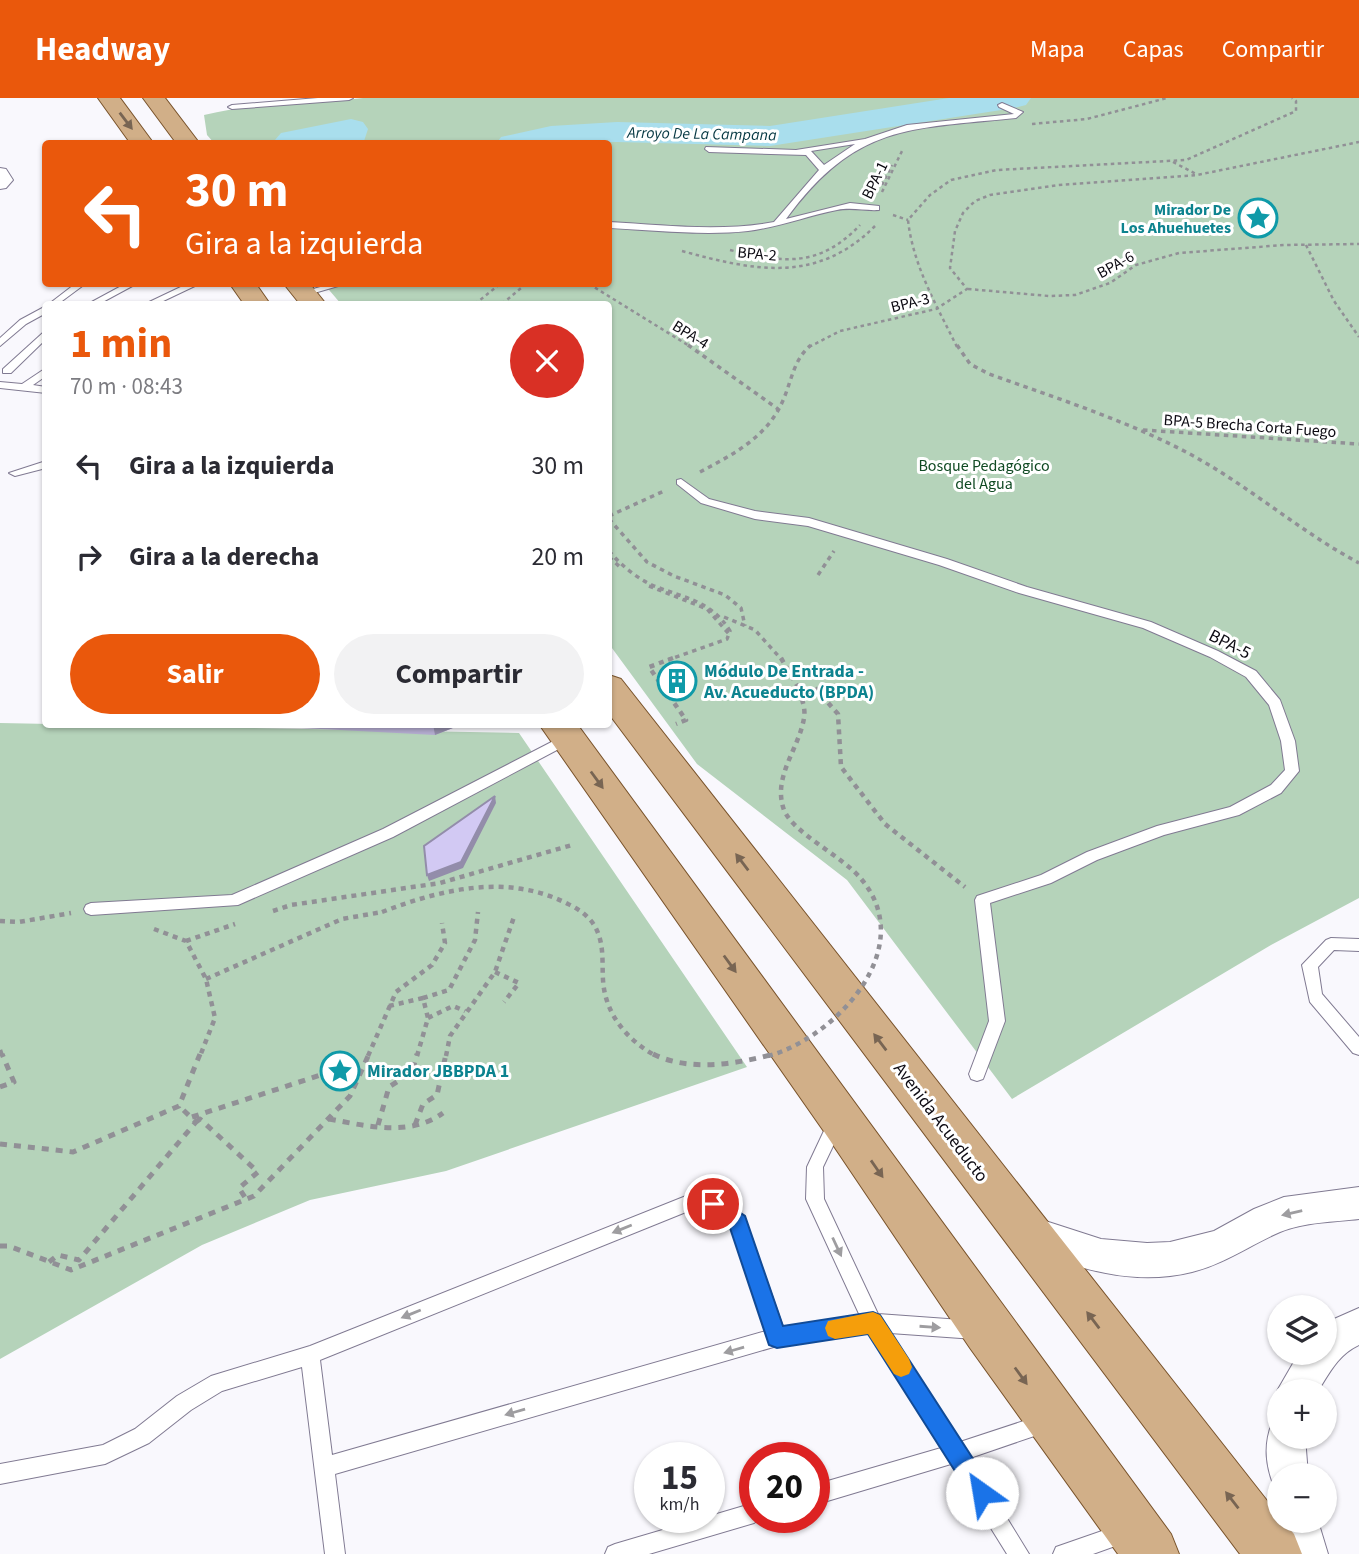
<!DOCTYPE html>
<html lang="es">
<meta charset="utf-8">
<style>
:root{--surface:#fff;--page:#f2f2f3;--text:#2b2b33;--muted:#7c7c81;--accent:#ea580c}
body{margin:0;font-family:"Source Sans 3",sans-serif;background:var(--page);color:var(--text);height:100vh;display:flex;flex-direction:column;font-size:26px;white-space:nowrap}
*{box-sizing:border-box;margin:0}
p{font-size:23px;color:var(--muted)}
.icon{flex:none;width:38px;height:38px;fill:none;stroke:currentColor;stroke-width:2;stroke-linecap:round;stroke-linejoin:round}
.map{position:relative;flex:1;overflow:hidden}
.sheet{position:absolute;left:42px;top:203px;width:570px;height:427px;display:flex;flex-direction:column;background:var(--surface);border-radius:7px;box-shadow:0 2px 5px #0004}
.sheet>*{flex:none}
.banner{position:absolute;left:42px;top:42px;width:570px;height:147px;border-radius:7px;box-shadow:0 2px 5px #0004;background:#ea580c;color:#fff;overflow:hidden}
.fabs{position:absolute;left:1267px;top:1197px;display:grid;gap:14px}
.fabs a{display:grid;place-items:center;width:70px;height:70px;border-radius:50%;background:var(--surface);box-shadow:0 2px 5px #0004;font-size:35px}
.speed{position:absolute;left:634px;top:1344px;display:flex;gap:14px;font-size:35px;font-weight:700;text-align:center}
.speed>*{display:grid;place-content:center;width:91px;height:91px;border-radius:50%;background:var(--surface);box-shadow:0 2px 5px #0004;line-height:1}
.speed small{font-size:18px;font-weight:400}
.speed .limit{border:10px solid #d22;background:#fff;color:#111}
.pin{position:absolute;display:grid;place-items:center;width:60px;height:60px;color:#fff;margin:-30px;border:4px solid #fff;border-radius:50%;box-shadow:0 2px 7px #0007}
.me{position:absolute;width:77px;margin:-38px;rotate:328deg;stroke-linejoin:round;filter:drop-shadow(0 0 5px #0008)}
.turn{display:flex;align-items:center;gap:24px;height:147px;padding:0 28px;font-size:32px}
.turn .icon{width:91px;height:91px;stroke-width:2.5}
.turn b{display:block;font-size:49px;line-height:60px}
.round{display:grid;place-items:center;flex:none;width:74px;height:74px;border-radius:37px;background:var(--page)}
.overview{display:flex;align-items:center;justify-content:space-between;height:119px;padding:0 28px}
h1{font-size:42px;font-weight:700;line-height:52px;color:var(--accent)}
.cta{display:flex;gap:14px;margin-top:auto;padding:14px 28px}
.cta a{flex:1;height:80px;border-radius:42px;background:var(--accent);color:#fff;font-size:28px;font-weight:700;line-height:80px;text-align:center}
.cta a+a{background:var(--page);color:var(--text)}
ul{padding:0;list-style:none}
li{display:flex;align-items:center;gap:21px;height:91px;padding:0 28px}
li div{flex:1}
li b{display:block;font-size:26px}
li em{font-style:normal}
header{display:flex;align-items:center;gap:42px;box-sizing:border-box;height:98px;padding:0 35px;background:var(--accent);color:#fff}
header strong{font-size:33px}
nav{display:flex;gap:38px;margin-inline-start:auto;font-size:24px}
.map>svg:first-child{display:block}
</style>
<header>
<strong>Headway</strong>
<nav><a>Mapa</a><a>Capas</a><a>Compartir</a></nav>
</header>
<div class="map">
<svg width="1359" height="1456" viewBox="0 0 1359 1456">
<rect width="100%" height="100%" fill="#f9f8fd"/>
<!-- green -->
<path fill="#b5d3ba" d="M363 0H1359V800L1271 847 1012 1001 847 782 697 666 609 546V206H341L324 186H609V46L214 45 207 37 204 17C255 4 311 7 363 0Z
M0 625 519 635 747 969 446 1073 310 1102 202 1147 0 1261Z"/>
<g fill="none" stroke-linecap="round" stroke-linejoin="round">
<!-- river -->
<path fill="#a9deed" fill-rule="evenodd" d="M949 0H1031L1026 7 1014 10 770 48 617 44 496 46 501 39 551 28 617 24 770 28Z
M351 21 363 24 368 31 363 46H278L275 42 281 35Z"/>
<defs>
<path id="service" d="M318 0H353L349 2 232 11 228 9 232 7Z
M1002 5 1023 14 1016 20C908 31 856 26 786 121L850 105 879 108V112C865 113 852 109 837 112 807 118 779 129 748 133 702 138 655 132 609 130V124C664 127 720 134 774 124L819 72 806 57 709 54 705 51 706 49 796 52 865 41 907 27 1014 16 999 9 998 7ZM855 46 824 67 811 53Z
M75 186H85L58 206H49Z
M125 186H136L99 206H88Z
M187 186H199L157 206H145Z
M331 186H345L304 198 299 195Z
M46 208V215L26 226 0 248V240L20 222Z
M46 232V241L11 275H3V271Z
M46 270V278L33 287 46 289V295L0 290V284L22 286Z
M46 363V370L15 378 9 375Z
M681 381 709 401 755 413 809 420 947 461 1027 489 1151 524 1218 553 1256 573 1280 602 1295 643 1299 673 1281 695 1239 717 1164 737 1097 762 1051 785 990 805 1005 923 983 981 977 983 971 981 969 976 989 923 975 802 977 798 1041 777 1087 754 1157 728 1230 709 1271 687 1285 672 1281 643 1269 607 1246 579 1210 559 1143 530 1019 495 939 467 808 428 755 421 701 405 677 386V382Z
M567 636 572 638 574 641 572 644 393 739 238 807 91 817 86 815 84 811 86 807 91 805 232 797 383 731Z
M1331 840 1359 841V853L1334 852 1318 869 1322 896 1359 939V957L1353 955 1310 904 1302 867 1326 842Z
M836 1017 842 1020 844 1025 823 1069 824 1101 878 1216 975 1223 981 1226 984 1232 981 1238 975 1241 890 1235 960 1344 1045 1316 1052 1318 1054 1325 1052 1332 970 1360 1029 1456H1007L951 1366 814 1407V1387L941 1350 869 1235 777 1248 335 1376 345 1456H325L302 1269 222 1293 191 1312 149 1345 105 1366 0 1386V1366L103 1347 135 1331 177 1298 211 1278 310 1248 686 1098H713L744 1118 783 1229 860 1218 806 1101 807 1069 830 1020ZM686 1114H710L731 1129 766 1233 332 1357 320 1262Z
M754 1405V1419H762L754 1425 649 1456H605L608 1449 615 1446Z
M1125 1425 1132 1428 1135 1435 1132 1442 1093 1456H1053L1056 1449Z"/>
<path id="minor" d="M0 70 6 71 13 82 6 90 0 91Z
M1359 1089V1121C1334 1124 1304 1124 1280 1134 1250 1147 1224 1166 1192 1174 1132 1189 1076 1170 1021 1148L1016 1136 1021 1124 1033 1119 1101 1141 1147 1145 1170 1144 1214 1133 1254 1111 1284 1099Z
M1359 1210V1247C1338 1257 1330 1274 1318 1293H1279V1298L1277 1293 1299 1255H1325V1225Z
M1279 1323V1339H1305L1308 1377H1279V1392L1275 1391C1266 1369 1263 1348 1272 1325Z
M1279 1420V1423H1318L1328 1456H1288L1278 1423Z"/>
<path id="primary" d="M98 0H120L154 46H131Z
M143 0H165L200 46H177Z
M230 186H256L270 206H244Z
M284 186H310L326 206H300Z
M609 577 621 581 1279 1418V1423H1283L1294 1436 1302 1456H1240L609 616Z
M539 626H577L1171 1436 1179 1456H1118L970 1250 823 1032Z"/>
</defs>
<!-- service casing -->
<use href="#service" stroke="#807a92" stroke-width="2"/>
<!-- minor casing -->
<use href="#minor" stroke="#807a92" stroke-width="2"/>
<!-- primary casing -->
<use href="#primary" stroke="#79532b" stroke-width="2"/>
<!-- path-far3 -->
<path stroke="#919096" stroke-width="2.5" stroke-dasharray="3.5 3.5" stroke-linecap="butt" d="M1032 26 1087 21 1167 0
M1173 64 1196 76
M882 87 892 67
M882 94 903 51
M893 117 908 122
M1306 147 1334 203 1359 239
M730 152C784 165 819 170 860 127
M682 153C755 173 817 186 875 128
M589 186 691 249
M968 191 1049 198 1075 197 1110 185 1136 167 1179 155 1284 147 1359 146
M475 206 500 186
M502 206 526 186
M809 249 840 233 936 211 967 191 950 170 955 133 963 115 975 103 990 97 1058 87 1197 77 1359 44
M957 249C937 208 913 168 908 122L930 97 951 82 997 72 1186 62 1296 13V3L1292 0"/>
<!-- path-far2 -->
<path stroke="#919096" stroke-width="3.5" stroke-dasharray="4.5 4.5" stroke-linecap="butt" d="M688 247 778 311
M957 247 970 266 989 276C1056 300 1125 322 1188 355 1248 387 1299 433 1359 465
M1143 332 1359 346
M700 374C734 356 769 338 784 300 792 281 794 261 811 247
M609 418 664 393
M609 421 647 464 674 478 725 497 741 510 745 528
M609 453C621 467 635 479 652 487 683 500 711 502 730 533L727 541 668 562
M609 459 621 470
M818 477 834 453
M649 488 707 511 729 536
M724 519 755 532 782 562"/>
<!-- path-far1 -->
<path stroke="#919096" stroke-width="4.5" stroke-dasharray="5 5" stroke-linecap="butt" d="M673 560 649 569 686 622 676 626
M781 560 798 589
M815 590 838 616 841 669 885 726 965 789
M273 813 291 807 440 785 572 747
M0 823 19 824 71 815
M154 831 186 843 206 881 215 920 200 958
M186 843 235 826
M495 874 519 885 504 904
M206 881 342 821 382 814
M389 908 423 900
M428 920 453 908 465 913
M0 952 2 958
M368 958 396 894 432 867 445 845 442 825
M417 958 428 920 423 900 449 892 475 842 478 814
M446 958 450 938 495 874 515 816"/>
<!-- path -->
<path stroke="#919096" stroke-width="5" stroke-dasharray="7 7" stroke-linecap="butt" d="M0 989 14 984 2 956
M192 1019 336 972
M329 1021C367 1028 410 1039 443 1015
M196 1024 200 1021 258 1074 239 1090 246 1101
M378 1027 389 989 412 974 417 956
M415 1027 423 1006 437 997 446 956
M0 1046 73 1054 179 1008 200 956
M0 1148H9L71 1172 254 1098 350 998 369 956
M49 1164 58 1157 79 1162 196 1024 179 1008"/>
<!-- service -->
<use href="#service" fill="#fff" fill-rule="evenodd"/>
<!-- minor -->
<use href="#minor" fill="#fff" fill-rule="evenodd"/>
<!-- primary -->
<use href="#primary" fill="#d1af88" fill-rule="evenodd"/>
<!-- path-bridge-far1 -->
<path stroke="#919096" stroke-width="4.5" stroke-dasharray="5 5" stroke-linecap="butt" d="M382 814C442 791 508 775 568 806 581 812 593 821 598 835 604 850 602 867 603 882 605 916 627 942 656 958
M768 958C835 940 919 851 862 782 843 758 794 736 784 712 772 679 799 651 804 620 806 610 801 599 798 589"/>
<!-- path-bridge -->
<path stroke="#919096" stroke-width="5" stroke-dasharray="7 7" stroke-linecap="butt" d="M653 956C689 974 737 966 774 956"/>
</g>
<!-- wall -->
<path fill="#b5add1" d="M223 626H463L435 637Z"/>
<!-- shaded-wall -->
<path fill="#938daa" d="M433 626H463L435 637Z
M495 698 496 705 463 770 429 783 427 777Z"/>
<!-- building -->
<path fill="#d2c9f3" stroke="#938daa" stroke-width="2" d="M495 698 461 764 427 777 424 748Z"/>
<!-- one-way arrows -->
<defs><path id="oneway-solid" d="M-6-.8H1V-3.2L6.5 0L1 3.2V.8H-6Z" transform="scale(1.75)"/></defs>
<g fill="#786553">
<use href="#oneway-solid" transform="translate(126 23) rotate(53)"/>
<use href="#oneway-solid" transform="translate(597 682) rotate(54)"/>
<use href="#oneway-solid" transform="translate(742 764) rotate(-127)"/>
<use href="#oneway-solid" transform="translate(730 866) rotate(54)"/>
<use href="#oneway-solid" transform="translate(880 944) rotate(-127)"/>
<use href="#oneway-solid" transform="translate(877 1071) rotate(55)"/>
<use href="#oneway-solid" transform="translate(1093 1222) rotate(-127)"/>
<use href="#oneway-solid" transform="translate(1021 1278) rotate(54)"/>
<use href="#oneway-solid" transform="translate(1232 1402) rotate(-128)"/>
</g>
<g fill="#9e9da0">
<use href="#oneway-solid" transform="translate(1292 1115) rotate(167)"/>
<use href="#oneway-solid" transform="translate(622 1131) rotate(158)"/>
<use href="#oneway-solid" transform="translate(837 1149) rotate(65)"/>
<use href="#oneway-solid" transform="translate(411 1216) rotate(158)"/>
<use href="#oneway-solid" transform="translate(930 1229) rotate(4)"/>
<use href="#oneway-solid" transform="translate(734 1252) rotate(164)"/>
<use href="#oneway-solid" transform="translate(515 1314) rotate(164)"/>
</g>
<!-- route -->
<path fill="#1a73e8" stroke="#114b97" stroke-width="2" d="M713 1096 745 1118 783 1228 873 1214 880 1217 990 1387 993 1395 990 1403 982 1406 974 1403 868 1236 777 1250 769 1247 730 1130 707 1112 704 1106 707 1099Z"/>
<!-- slow -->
<path fill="#f59e0b" d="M873 1214 880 1217 909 1261 912 1269 909 1276 901 1279 894 1276 868 1236 835 1241 828 1238 825 1230 828 1223Z"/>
<!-- icons -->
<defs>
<symbol id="sight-ring" viewBox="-11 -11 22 22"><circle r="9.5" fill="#fff" stroke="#0f9aa8" stroke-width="1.5"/><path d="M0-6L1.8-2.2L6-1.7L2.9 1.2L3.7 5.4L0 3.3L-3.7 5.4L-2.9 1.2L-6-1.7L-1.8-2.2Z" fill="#0f9aa8"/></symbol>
<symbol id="building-ring" viewBox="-11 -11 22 22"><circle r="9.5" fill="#fff" stroke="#0f9aa8" stroke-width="1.5"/><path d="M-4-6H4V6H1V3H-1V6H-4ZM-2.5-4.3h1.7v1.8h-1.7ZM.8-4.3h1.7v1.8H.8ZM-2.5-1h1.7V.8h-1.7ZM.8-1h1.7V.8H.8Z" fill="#0f9aa8"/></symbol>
</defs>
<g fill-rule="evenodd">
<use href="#sight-ring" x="1236" y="98" width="44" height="44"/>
<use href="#building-ring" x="655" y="561" width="44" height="44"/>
<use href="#sight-ring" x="318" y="951" width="44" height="44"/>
</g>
<g text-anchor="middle" stroke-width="6" stroke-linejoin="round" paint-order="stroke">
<!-- far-water labels -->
<g font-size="16" font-style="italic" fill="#063843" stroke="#fff">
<text transform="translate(702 35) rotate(1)" y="6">Arroyo De La Campana</text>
</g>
<!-- far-street labels -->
<g font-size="16" fill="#0c0a12" stroke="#fff">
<text transform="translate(874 82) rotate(-64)" y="6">BPA-1</text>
<text transform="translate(757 155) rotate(5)" y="6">BPA-2</text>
<text transform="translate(1115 166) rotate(-29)" y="6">BPA-6</text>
<text transform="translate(910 204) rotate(-14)" y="6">BPA-3</text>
<text transform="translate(691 236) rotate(32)" y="6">BPA-4</text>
<text transform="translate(1250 327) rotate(4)" y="6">BPA-5 Brecha Corta Fuego</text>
</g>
<!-- far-culture labels -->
<g font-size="16" font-weight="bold" fill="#0d838f" stroke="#fff" text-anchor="end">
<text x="1231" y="117">Mirador De<tspan x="1231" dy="18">Los Ahuehuetes</tspan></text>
</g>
<!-- far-park labels -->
<g font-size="16" fill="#104a23" stroke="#fff">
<text x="984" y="373">Bosque Pedagógico<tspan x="984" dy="18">del Agua</tspan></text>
</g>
<!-- street labels -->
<g font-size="18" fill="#0c0a12" stroke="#fff">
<text transform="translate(1230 546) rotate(27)" y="6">BPA-5</text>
<text transform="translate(941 1024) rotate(53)" y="6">Avenida Acueducto</text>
</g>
<!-- culture labels -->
<g font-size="18" font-weight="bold" fill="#0d838f" stroke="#fff" text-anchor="start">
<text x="704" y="579">Módulo De Entrada -<tspan x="704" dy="21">Av. Acueducto (BPDA)</tspan></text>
<text x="367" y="979">Mirador JBBPDA 1</text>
</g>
</g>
</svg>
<div class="fabs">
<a><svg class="icon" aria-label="layers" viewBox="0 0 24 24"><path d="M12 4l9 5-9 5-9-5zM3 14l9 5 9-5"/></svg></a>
<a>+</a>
<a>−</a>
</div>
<div class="speed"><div>15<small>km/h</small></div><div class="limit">20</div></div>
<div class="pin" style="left:713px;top:1106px;background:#d93025"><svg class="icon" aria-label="arrive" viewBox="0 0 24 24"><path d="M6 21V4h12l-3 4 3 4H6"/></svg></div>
<svg class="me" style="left:982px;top:1395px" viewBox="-20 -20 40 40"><circle r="19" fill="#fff"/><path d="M0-13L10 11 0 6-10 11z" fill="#1a73e8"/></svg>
<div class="banner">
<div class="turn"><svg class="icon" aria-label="left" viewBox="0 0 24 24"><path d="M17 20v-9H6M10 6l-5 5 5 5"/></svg><div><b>30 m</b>Gira a la izquierda</div></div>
</div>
<section class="sheet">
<div class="overview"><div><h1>1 min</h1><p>70 m · 08:43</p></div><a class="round" style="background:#d93025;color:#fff"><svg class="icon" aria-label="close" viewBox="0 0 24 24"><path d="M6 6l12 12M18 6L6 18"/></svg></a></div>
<ul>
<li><svg class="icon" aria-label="left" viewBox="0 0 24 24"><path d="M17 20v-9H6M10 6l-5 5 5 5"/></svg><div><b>Gira a la izquierda</b></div><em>30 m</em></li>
<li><svg class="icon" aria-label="right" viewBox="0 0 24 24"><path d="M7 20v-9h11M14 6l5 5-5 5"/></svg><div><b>Gira a la derecha</b></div><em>20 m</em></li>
</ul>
<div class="cta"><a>Salir</a><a>Compartir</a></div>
</section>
</div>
